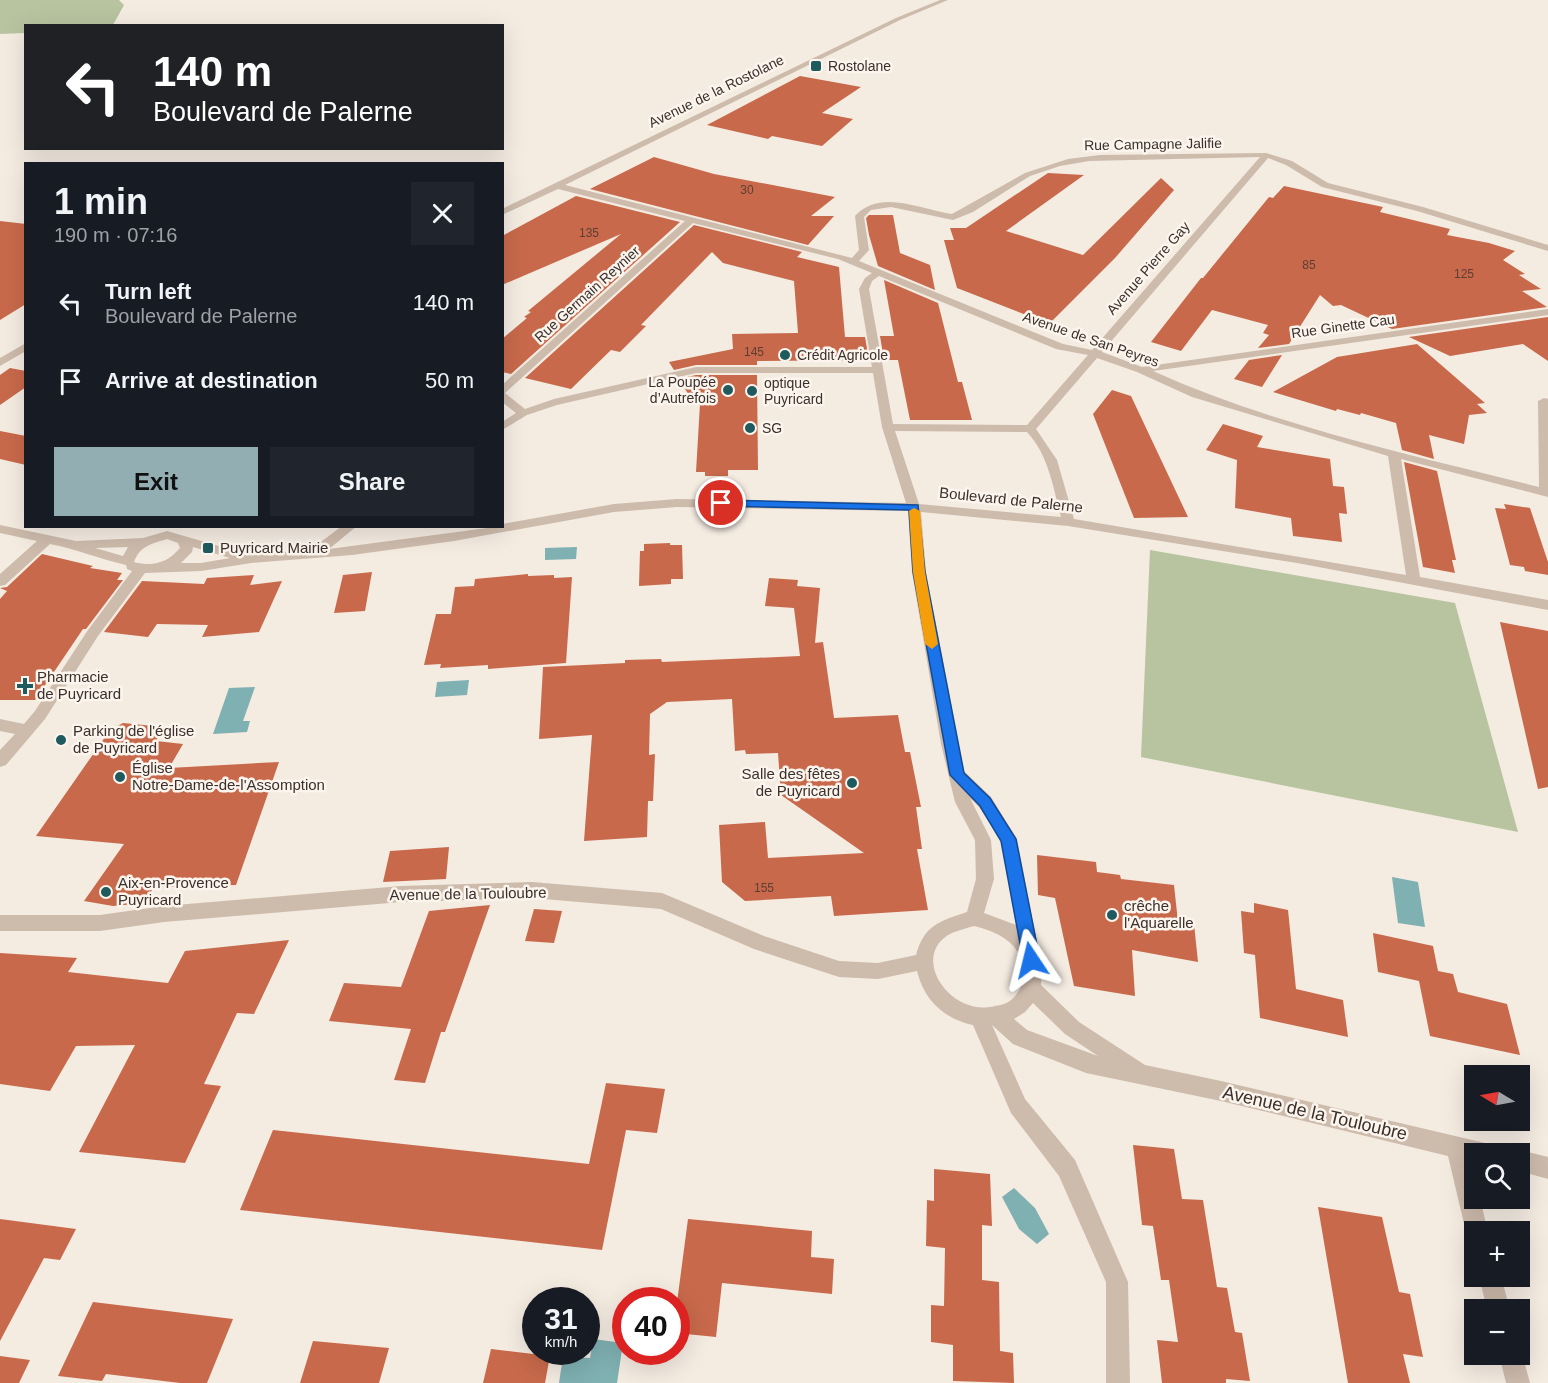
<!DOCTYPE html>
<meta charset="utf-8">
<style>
:root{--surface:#171b24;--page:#20242c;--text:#f1f3f6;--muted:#9ea1a6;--accent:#92aeb2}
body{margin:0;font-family:Helvetica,sans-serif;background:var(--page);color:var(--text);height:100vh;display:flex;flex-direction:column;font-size:22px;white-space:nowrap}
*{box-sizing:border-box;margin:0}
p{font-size:20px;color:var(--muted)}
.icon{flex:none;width:33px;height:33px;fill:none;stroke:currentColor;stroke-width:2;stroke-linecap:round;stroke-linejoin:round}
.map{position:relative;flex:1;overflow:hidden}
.details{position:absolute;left:24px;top:162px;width:480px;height:366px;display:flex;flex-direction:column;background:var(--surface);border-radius:0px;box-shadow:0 6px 24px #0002}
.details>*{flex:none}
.banner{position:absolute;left:24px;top:24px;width:480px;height:126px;border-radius:0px;box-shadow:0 6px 24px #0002;background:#202124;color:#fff;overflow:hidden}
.needle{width:39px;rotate:280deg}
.controls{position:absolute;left:1464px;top:1065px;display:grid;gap:12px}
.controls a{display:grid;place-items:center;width:66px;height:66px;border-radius:0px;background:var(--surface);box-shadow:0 6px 24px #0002;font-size:30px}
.speed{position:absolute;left:522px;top:1287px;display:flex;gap:12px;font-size:30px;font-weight:700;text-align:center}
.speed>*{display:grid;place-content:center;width:78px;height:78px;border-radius:50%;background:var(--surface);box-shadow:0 6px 24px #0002;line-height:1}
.speed small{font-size:15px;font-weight:400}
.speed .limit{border:9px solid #d22;background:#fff;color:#111}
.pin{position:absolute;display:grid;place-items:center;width:51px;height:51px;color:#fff;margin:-26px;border:3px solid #fff;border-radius:50%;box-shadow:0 2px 6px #0007}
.me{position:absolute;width:66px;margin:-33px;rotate:350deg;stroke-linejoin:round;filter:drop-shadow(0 0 4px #0008)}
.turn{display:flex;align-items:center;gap:21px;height:126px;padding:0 30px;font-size:27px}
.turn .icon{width:78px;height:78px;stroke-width:2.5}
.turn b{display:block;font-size:42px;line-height:51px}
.round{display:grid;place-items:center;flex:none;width:63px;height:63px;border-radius:0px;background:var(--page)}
.summary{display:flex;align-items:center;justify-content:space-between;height:102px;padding:0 30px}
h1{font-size:36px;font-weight:700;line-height:45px}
.button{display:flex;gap:12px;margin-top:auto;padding:12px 30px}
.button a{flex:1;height:69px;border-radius:0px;background:var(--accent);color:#111;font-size:24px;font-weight:700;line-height:69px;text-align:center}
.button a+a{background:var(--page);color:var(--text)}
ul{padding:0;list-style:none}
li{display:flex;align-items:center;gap:18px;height:78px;padding:0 30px}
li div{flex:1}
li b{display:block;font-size:22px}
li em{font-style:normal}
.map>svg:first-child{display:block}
</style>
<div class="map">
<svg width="1548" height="1383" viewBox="0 0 1548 1383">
<rect width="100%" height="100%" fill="#f4ebe1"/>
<!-- green -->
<path fill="#b8c4a0" d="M0 0H119L124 5 113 25 26 26 25 33 0 34Z
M1150 550 1455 603 1518 832 1141 757Z"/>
<!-- water -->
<path fill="#7fb0b2" d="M577 547 576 559 545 560V548Z
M469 680 467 695 435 697 437 682Z
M255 687 243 721H250L247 732 213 734 229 688Z
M1392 877 1418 882 1425 927 1398 923Z
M1014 1188 1035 1208 1049 1234 1037 1244 1019 1229 1002 1197Z
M593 1339 623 1343 617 1383H559L563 1356 590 1358Z"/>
<!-- building -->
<path fill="#c8694b" d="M800 76 861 87 822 113 853 119 822 146 772 136 768 139 707 125Z
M654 157 714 174 835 197 811 216H834L808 245 590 189Z
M1048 173 1084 175 1006 231 1083 255 1161 178 1174 190 1115 258 1049 324 957 288 944 240H954L950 228H966Z
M1284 186 1383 207 1380 212 1450 229 1447 235 1489 243 1515 251 1503 260 1525 274 1519 275 1541 289 1522 291 1547 307 1392 329 1341 305 1333 306 1320 295 1289 344 1258 348 1269 335 1263 333 1268 325 1212 310 1181 351 1151 342 1201 278H1203L1269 197 1273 198Z
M576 196 680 222 511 374 502 372V339L527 318 524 317 531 312 528 311 621 234 502 285V236Z
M869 215H893L900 253 930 265 935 290 878 266 869 235 866 218Z
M0 221 26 224V304L0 320Z
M694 225 802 252 797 257 839 267 845 337H865L869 360 757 361V365H696L674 370 669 362 733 349 732 334 798 333 794 281 723 263 712 252 641 325 646 326 620 352 611 350 571 389 525 378Z
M884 280 938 303 958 382H962L972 420H910L898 360H884L880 336H894Z
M1548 317V361L1523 344 1450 356 1409 337Z
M1417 344 1485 403 1477 404 1487 413 1469 415 1464 444 1429 435 1434 459 1402 450 1396 423 1361 413 1360 415 1337 409 1336 411 1273 392 1337 357Z
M1282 355 1262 387 1234 379 1249 360Z
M10 368 26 371V387L0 405V375Z
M696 375H757L758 470H728V476H705V472H696L700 404 695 405 679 379Z
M1112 390 1131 396 1188 517 1134 518 1093 414Z
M1223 424 1263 436 1257 447 1330 459 1333 486 1344 487 1347 514 1339 513 1342 542 1293 536 1291 518 1235 508 1237 460 1206 450Z
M0 431 26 436V465L0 459Z
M1404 462 1437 471 1456 560H1452L1455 573 1423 567Z
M1504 504 1530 508 1548 562V575L1525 571 1524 567 1510 565 1495 508 1506 509Z
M670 543V545H682L683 579H671V584L639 586 640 551H644V544Z
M42 554 93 566 90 568 122 573 117 580H123L86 629H83L35 700H0V599L7 591 0 588 7 587Z
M372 572 365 611 334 613 343 575Z
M528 574V576L554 575V578L572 577 566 663 488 669V665L440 668 441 664 424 665 436 614H451L455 587 474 586 475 579Z
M254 575 250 585 282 581 259 632 202 637 208 625 157 624 148 637 104 632 142 581 204 584 207 578Z
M769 578 798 580 797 586 820 588 815 643 823 642 834 718 898 715 905 752H910L921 807H916L922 849H917L928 910 834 916 831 896 745 901 722 882 719 825 765 822 768 858 864 853 781 795 778 753 746 754 745 750 735 751 732 699 667 702 650 714 649 755 655 754 653 801H648L647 837 584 841 592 735 539 739 543 667 625 663V660L661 659 662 662 800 656 794 608 765 606Z
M1500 622 1548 631V787L1538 789Z
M123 723 164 727 156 741 183 744 169 768 279 762 236 885 153 887 147 903 113 906 84 901 124 844 36 836 110 730Z
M449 847 446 879 383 882 390 851Z
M1037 855 1096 862 1097 872 1120 875 1121 879 1174 885 1178 922 1194 924 1198 962 1132 950 1135 996 1074 986 1055 898 1038 895Z
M1254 903 1288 910 1296 989 1343 1000 1348 1037 1260 1018 1255 955 1244 953 1241 911 1254 913Z
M490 905 445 1032H441L425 1083 394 1080 411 1029 329 1021 344 983 401 987 429 911Z
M534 909 562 911 554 943 525 941Z
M1373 933 1433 946 1438 971 1453 974 1458 992 1507 1004 1520 1055 1430 1036 1419 981 1378 972Z
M289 940 254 1014 237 1013 204 1084 221 1086 185 1163 79 1152 135 1045 76 1046 50 1091 0 1084V953L77 958 68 972 168 983 185 951Z
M606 1083 665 1089 657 1133 626 1130 602 1250 240 1210 273 1130 589 1164Z
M1133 1145 1174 1149 1182 1199 1203 1200 1217 1287 1227 1288 1235 1332 1242 1333 1250 1381 1226 1379V1383H1162L1157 1340 1178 1342 1169 1280H1161L1153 1226 1142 1225Z
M934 1169 990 1174 992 1226 982 1225V1280L999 1282 1000 1351 1013 1353 1014 1383 953 1381V1345L931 1342V1305L944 1306 945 1248 926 1246 927 1200 934 1201Z
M1318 1207 1382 1217 1399 1292 1410 1294 1423 1357 1403 1354 1410 1383H1348Z
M0 1219 76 1229 60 1260 44 1258 0 1341Z
M688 1219 812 1231 811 1257 834 1259 832 1294 722 1283 716 1337 676 1333V1310Z
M93 1302 233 1319 207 1383H180L106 1374 102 1381 58 1376Z
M313 1341 389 1348 379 1383H300Z
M491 1349 550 1356 545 1383H483Z
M0 1356 30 1360 19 1383H0Z"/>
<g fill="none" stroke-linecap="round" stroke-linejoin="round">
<!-- minor -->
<path fill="#cdbbac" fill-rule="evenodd" d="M940 0H948L900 20 565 185 852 258 859 250 855 216C881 188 921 210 952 214L1025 173 1068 159 1100 155 1266 153 1292 161 1328 183 1423 207 1548 245V251L1417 211 1322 187 1286 165 1268 158 1102 352 1142 367 1548 309V315L1153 371C1272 425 1412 455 1539 487L1538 401 1544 398 1548 399V497L1401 459 1420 577 1548 600V610L1297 563 1068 526 921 512 926 572 964 771 991 797 1017 839 1042 969 1041 985 1079 1022 1145 1065 1221 1081 1485 1143 1492 1147 1495 1154H1474V1162L1470 1161 1474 1179V1198H1480L1488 1232H1474V1242L1469 1240 1466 1232 1448 1156 1221 1101 1086 1073 1013 1044 992 1025 1025 1099 1075 1160 1128 1282 1130 1383H1106V1282L1059 1176 1011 1113 973 1025C944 1019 924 1000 917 971L878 979 839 977 754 949 661 909 532 898 401 902 164 922 100 931H0V915H100L164 906 401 886 532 882 662 893 764 936 839 961 878 963 916 955C924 925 940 921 967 912L976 879 975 840 955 802 941 744 912 572 908 511 677 507 614 512 454 541 352 555 251 563 201 571 145 573 98 636 45 719 6 765 0 767V750L15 734 0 731V719L24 724 35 711 88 630 132 571 127 569 126 565C100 559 76 549 50 544L5 585 0 586V574L37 541 0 533V525L76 541 143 538 167 531 250 555 310 550 342 526H357L329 549 502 526V524L614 504 677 499 906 503 882 427 873 373H696L557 405 527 415 502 430V422L516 413 502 402V385L685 221 558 189 502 215V209L896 18ZM1260 157 1092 350 1063 344 859 261 869 250 864 217 871 210 891 207 953 220 973 212 1030 176 1060 166 1089 161ZM693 223 838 259 872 273 865 278 859 289 872 367H696L554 399 525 409 505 393ZM879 276 1056 349 1088 355 1027 425 893 424 869 289 872 281ZM1097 358 1137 372 1192 397 1388 456 1406 575 1074 519 1057 460 1036 429ZM895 431 1027 432C1049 456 1053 487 1061 517L919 504ZM167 539 178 543 180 548C167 563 153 567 134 562 140 546 151 544 167 539ZM128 547 123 556 95 548ZM193 547 230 558 201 563H181L192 552ZM970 798 979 807 1001 840 1016 925 984 913 994 879 991 840ZM974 926C998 932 1022 943 1023 971 1024 981 1021 989 1015 996 1009 1003 1003 1005 995 1006 949 1018 908 954 952 933 959 930 967 928 974 926ZM1033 1003 1065 1034 1098 1056 1027 1030 1014 1019 1025 1012Z
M26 343V351L0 366V358Z
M1520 1150 1548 1157V1179L1520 1171V1154H1513Z
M1479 1276H1501L1510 1310H1487Z
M1520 1346 1530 1383H1506L1499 1354H1520Z"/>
</g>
<!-- route -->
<path fill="#1a73e8" stroke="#114b97" stroke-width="1.5" d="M721 500 918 505 925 572 964 773 990 798 1016 839 1040 960 1037 965 1031 967 1025 965 1023 960 1001 841 980 806 950 775 913 572 909 510 717 506V501Z"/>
<!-- slow -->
<path fill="#f59e0b" d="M914 508 920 511 925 572 938 644 932 649 925 644 913 572 909 511Z"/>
<!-- markers -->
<g fill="#1f5a5e" stroke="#fbf5ee" stroke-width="2">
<rect x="810" y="60" width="12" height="12" rx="3"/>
<circle cx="785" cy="355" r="6"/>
<circle cx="728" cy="390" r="6"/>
<circle cx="752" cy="391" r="6"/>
<circle cx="750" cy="428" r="6"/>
<rect x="202" y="542" width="12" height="12" rx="3"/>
<path d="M22 677h6v6h6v6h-6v6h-6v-6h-6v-6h6z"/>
<circle cx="61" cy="740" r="6"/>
<circle cx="120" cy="777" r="6"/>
<circle cx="852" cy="783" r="6"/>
<circle cx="106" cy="892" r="6"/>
<circle cx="1112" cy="915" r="6"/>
</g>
<g text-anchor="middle" stroke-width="5" stroke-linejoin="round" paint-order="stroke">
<!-- number labels -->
<g font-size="12" fill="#5e3e33">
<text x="747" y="194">30</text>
<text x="589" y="237">135</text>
<text x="1309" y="269">85</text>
<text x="1464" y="278">125</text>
<text x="754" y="356">145</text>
<text x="764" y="892">155</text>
</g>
<!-- far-poi labels -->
<g font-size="14" fill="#3b302b" stroke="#fbf5ee" text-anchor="start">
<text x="828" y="71">Rostolane</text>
<text x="797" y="360">Crédit Agricole</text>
<text x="716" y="387" text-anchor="end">La Poupée<tspan x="716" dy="16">d’Autrefois</tspan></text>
<text x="764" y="388">optique<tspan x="764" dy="16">Puyricard</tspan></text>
<text x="762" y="433">SG</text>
</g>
<!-- far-street labels -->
<g font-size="14" fill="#3b302b" stroke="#fbf5ee">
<text transform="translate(716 91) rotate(-26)" y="5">Avenue de la Rostolane</text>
<text transform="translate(1153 144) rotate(-1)" y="5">Rue Campagne Jalifie</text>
<text transform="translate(1148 268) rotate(-49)" y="5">Avenue Pierre Gay</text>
<text transform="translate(587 294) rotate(-42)" y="5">Rue Germain Reynier</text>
<text transform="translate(1343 326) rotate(-8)" y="5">Rue Ginette Cau</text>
<text transform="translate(1091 339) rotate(19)" y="5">Avenue de San Peyres</text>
</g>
<!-- street labels -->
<g font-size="15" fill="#3b302b" stroke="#fbf5ee">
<text transform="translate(1011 500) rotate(6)" y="5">Boulevard de Palerne</text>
<text transform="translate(468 894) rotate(-1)" y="5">Avenue de la Touloubre</text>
</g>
<!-- poi labels -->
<g font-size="15" fill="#3b302b" stroke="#fbf5ee" text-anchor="start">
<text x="220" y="553">Puyricard Mairie</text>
<text x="37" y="682">Pharmacie<tspan x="37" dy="17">de Puyricard</tspan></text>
<text x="73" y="736">Parking de l'église<tspan x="73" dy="17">de Puyricard</tspan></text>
<text x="132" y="773">Église<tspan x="132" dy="17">Notre-Dame-de-l'Assomption</tspan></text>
<text x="840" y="779" text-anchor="end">Salle des fêtes<tspan x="840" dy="17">de Puyricard</tspan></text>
<text x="118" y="888">Aix-en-Provence<tspan x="118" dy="17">Puyricard</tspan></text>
<text x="1124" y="911">crêche<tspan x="1124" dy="17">l'Aquarelle</tspan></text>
</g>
<!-- near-street labels -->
<g font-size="18" fill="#3b302b" stroke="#fbf5ee">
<text transform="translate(1315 1113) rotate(13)" y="6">Avenue de la Touloubre</text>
</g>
</g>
</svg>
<div class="controls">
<a><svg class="needle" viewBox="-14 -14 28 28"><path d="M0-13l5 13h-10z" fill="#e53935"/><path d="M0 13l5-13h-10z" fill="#9ea1a6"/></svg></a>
<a><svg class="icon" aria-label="search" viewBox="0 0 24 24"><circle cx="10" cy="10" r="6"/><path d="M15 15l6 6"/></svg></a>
<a>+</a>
<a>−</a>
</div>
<div class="speed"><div>31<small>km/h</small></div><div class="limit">40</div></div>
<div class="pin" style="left:721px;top:503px;background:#d93025"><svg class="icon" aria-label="arrive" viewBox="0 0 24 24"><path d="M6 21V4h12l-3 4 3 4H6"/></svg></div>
<svg class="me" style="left:1031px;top:960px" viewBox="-20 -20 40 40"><path d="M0-17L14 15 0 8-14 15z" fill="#1a73e8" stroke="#fff" stroke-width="4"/></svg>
<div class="banner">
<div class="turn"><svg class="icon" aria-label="left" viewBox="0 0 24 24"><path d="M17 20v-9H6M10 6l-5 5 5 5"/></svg><div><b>140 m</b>Boulevard de Palerne</div></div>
</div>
<section class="details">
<div class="summary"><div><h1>1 min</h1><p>190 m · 07:16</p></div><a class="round"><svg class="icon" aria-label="close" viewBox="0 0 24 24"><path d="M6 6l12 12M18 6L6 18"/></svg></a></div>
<ul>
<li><svg class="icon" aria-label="left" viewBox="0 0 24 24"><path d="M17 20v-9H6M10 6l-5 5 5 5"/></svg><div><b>Turn left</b><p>Boulevard de Palerne</p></div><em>140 m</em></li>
<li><svg class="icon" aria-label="arrive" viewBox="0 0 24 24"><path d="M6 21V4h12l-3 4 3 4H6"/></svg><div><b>Arrive at destination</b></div><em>50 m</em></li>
</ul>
<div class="button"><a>Exit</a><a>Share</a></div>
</section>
</div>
